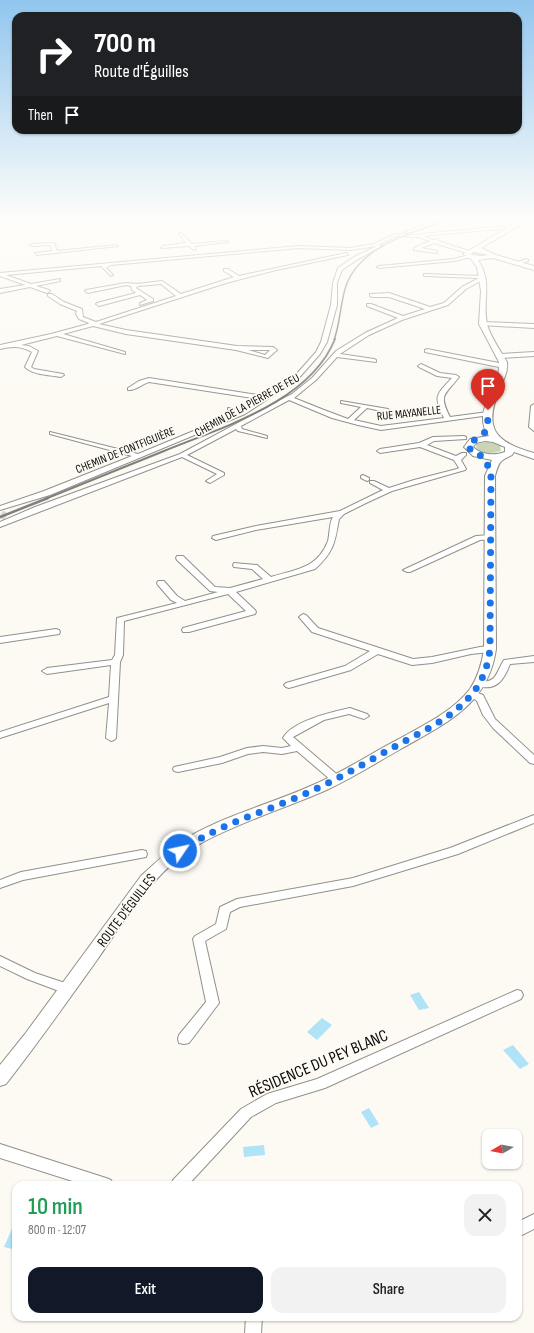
<!DOCTYPE html>
<meta charset="utf-8">
<style>
:root{--surface:#fff;--page:#f2f2f2;--text:#222;--muted:#767676;--accent:#111827}
body{margin:0;font-family:"Sofia Sans Condensed",sans-serif;background:var(--page);color:var(--text);height:100vh;display:flex;flex-direction:column;font-size:15px;white-space:nowrap}
*{box-sizing:border-box;margin:0}
p{font-size:13px;color:var(--muted)}
.icon{flex:none;width:22px;height:22px;fill:none;stroke:currentColor;stroke-width:2;stroke-linecap:round;stroke-linejoin:round}
.map{position:relative;flex:1;overflow:hidden}
.details{position:absolute;left:12px;top:1181px;width:510px;height:140px;display:flex;flex-direction:column;background:var(--surface);border-radius:12px;box-shadow:0 1px 3px #0004}
.details>*{flex:none}
.top-card{position:absolute;left:12px;top:12px;width:510px;height:122px;border-radius:12px;box-shadow:0 1px 3px #0004;background:#202124;color:#fff;overflow:hidden}
.needle{width:26px;rotate:261deg}
.fabs{position:absolute;left:482px;top:1129px;display:grid;gap:8px}
.fabs a{display:grid;place-items:center;width:40px;height:40px;border-radius:8px;background:var(--surface);box-shadow:0 1px 3px #0004;font-size:20px}
.pin{position:absolute;display:grid;place-items:center;width:34px;height:34px;color:#fff;margin:-41px -17px;border-radius:50% 50% 50% 0;rotate:-45deg;box-shadow:0 0 4px #0007}
.pin .icon{rotate:45deg}
.me{position:absolute;width:44px;margin:-22px;rotate:56deg;stroke-linejoin:round;filter:drop-shadow(0 0 3px #0008)}
.turn{display:flex;align-items:center;gap:14px;height:84px;padding:0 16px;font-size:18px}
.turn .icon{width:52px;height:52px;stroke-width:2.5}
.turn b{display:block;font-size:28px;line-height:34px}
.then{display:flex;align-items:center;height:38px;padding:0 16px;background:#0003;gap:8px;font-size:15px}
.round{display:grid;place-items:center;flex:none;width:42px;height:42px;border-radius:12px;background:var(--page)}
.head{display:flex;align-items:center;justify-content:space-between;height:68px;padding:0 16px}
h1{font-size:24px;font-weight:600;line-height:30px;color:#1e9e55}
.cta{display:flex;gap:8px;margin-top:auto;padding:8px 16px}
.cta a{flex:1;height:46px;border-radius:12px;background:var(--accent);color:#fff;font-size:16px;font-weight:600;line-height:46px;text-align:center}
.cta a+a{background:var(--page);color:var(--text)}
.map>svg:first-child{display:block}
</style>
<div class="map">
<svg width="534" height="1333" viewBox="0 0 534 1333">
<rect width="100%" height="100%" fill="#fcfaf3"/>
<!-- green -->
<path fill="#c9d6b5" d="M488 442 500 445 501 451 489 454 477 450 476 444Z"/>
<!-- water -->
<path fill="#b0e2f8" d="M419 992 429 1008 419 1010 410 995Z
M322 1018 332 1025 317 1040 307 1032Z
M513 1045 529 1064 520 1069 503 1050Z
M369 1108 379 1124 371 1128 361 1112Z
M264 1145 265 1155 244 1157 243 1147Z
M16 1225V1250L4 1247 13 1226Z"/>
<g fill="none" stroke-linecap="round" stroke-linejoin="round">
<!-- minor-tunnel -->
<path stroke="#d8d6d0" stroke-width="8" stroke-dasharray="8 4" stroke-linecap="butt" d="M1 514 6 517"/>
<defs>
<path id="minor" d="M446 217H453L408 233 404 232Z
M516 225 518 227 423 236 433 240 438 239V241L469 251 467 253 434 243 421 248 437 251V253L414 250V248L430 241 418 237 396 236 378 245 382 246 358 259 342 270 337 283V305L327 342 320 354 298 379 245 414 50 495 0 510V506L44 491 132 456 50 434V432L138 454 237 413 228 410V408L242 411 260 399 149 382C142 384 135 391 128 390V388L139 381 149 378 264 396 294 377 316 352 321 342 331 305 333 283 338 268 354 257 377 246 350 250 299 248 111 265 106 268 113 275 111 276 101 266 6 275 31 284 60 279V281L36 286 49 290 50 291 47 293 30 287 0 293V289L25 285 0 276V273L299 246 350 248 374 244 395 234 420 235 422 234Z
M181 233 192 244 226 241 228 242 194 246 196 249 194 250 189 246 161 248 163 246 186 243 179 234Z
M54 243 57 251 116 245 118 246 37 255 35 253 52 251 50 245 32 246 30 245 32 244Z
M346 253 348 255 276 270 226 283 99 324 126 330 237 346 273 347 277 350 268 358 236 350 126 334 93 326 63 334 125 352V354L57 336 21 345 29 346 38 351 31 367 34 369 63 374 64 375 61 377C50 375 33 375 25 367L32 352C21 346 12 346 0 349V345L51 334 88 324 89 323 79 319 76 314 77 311 60 304 48 296V294H52L64 302 82 309 83 317 96 322 176 296 161 284 138 286 136 288 153 299V301L140 305V303L147 300 140 295 99 306 96 304 97 303 136 293 132 290 131 286 126 285 88 293 85 291 86 290 126 283 137 284 162 281 181 294 234 277 224 271V269H228L239 276ZM248 350H270L265 355Z
M469 255 471 257 454 261 379 268 377 267 379 266 454 259Z
M526 259 528 260V261L518 264 516 263Z
M424 274 482 276H484V279L466 289 448 305 402 320 369 335 340 354 374 359 376 360V362L337 357 316 380 294 398 324 410 348 419 361 407 341 403V401L388 409 389 410 386 412 367 408 354 420 381 426 444 418C433 396 436 395 452 378L437 376 419 367 418 366 421 364 440 373 456 375 459 377C445 395 438 394 450 417L488 412 490 413V415L381 430 358 425 332 418 289 400 241 426 242 429 267 436V438L238 431 236 429 187 455 224 473V475L210 483 206 481 217 474 182 457 0 527V522L35 507 180 454 292 394 312 378 336 351 365 333 398 318 367 306V304H371L403 316 425 309 389 297H372L370 296V294L389 293 430 307 444 303 462 287 479 278 426 276H424Z
M483 322 534 324V328L481 325V323Z
M427 349 504 364 507 366 504 368 425 352V350Z
M534 352V356L501 358 498 356 501 354Z
M534 404V431L529 427 531 406Z
M464 436 466 437V439L434 441 427 445 456 456 462 453H466V455L461 460 466 469 465 470 392 491 366 503 344 514 339 519C335 542 334 552 315 569L236 592 255 610 256 612 255 614 189 632H183L182 630 183 628 246 611 228 594 124 621 123 655 120 662 116 738 114 740 111 741 106 738 109 703 0 738V732L109 697 111 665 47 674 42 671 47 668 112 660 115 655 117 618 177 603 171 600 158 585 157 583 158 581H164L177 596 185 601 218 592 210 591 177 560 176 558 177 556H183L215 587 230 588 263 579 252 569 234 567 233 565 234 563 257 565 271 577C296 569 317 569 328 541 330 533 329 523 333 517L256 530 216 540 212 538 213 536 256 526 340 511 383 490 370 483V481H374L389 488 414 480 457 469 459 468 454 460 420 447 380 453 377 451 380 449 419 443 433 437Z
M363 475 369 478V480L367 481 361 478V476Z
M491 535H494V539L480 540 410 572H407L403 570 476 536Z
M303 614 306 615 318 628 413 659 432 657 480 647 490 646 494 649 490 652 471 654 432 663 412 665 378 654 351 670 289 688 286 687 284 685 286 683 345 666 370 651 312 632 299 617Z
M56 629 59 630 60 632 59 634 0 643V637Z
M534 656V662L510 664C503 682 496 691 476 686L474 684 479 681C497 684 496 672 504 660Z
M473 691 483 695 495 719 534 755V764L530 763 493 728 483 715 477 701 468 694Z
M350 708 367 714 369 716 364 719 349 714 324 720 293 737 340 777 341 779 340 781H332L297 751 282 754 263 752 248 754 222 763 178 772 174 771 173 769 174 767 220 757 247 748 263 746 282 748 291 746 283 738C292 721 332 712 350 708Z
M534 815V823L458 854 353 886 240 907 230 912 226 929 205 941 219 1003 189 1043 184 1044 179 1043 178 1039 179 1035 206 1002 193 939 195 936 216 924 220 907 237 899 353 878 450 848Z
M142 850 146 851 147 854 146 857 23 880 0 888V880L21 872Z
M0 956 35 973 71 985 73 989 71 993 67 994 27 979 0 966Z
M517 990 521 991 523 995 521 999 325 1088 276 1103 251 1117 188 1185H171L173 1180 241 1109 267 1094 317 1079Z
M0 1144 106 1178 111 1180 113 1185H85L0 1158Z
M534 1214V1229L518 1237V1222Z
M246 1317H262L261 1333H245Z"/>
<path id="tertiary" d="M526 217H534L481 248 496 255 534 266V270L493 258 478 260C493 282 482 302 487 324 489 334 501 352 507 362 508 372 504 379 500 388 483 428 494 442 534 453V459L514 452 512 455C499 461 499 462 495 476L496 649C488 706 444 724 399 750 374 764 349 780 322 792 282 809 241 822 203 842 155 868 127 917 97 960 67 1002 38 1043 6 1084L0 1086V1065L25 1034 141 876C156 862 172 847 190 836 229 814 273 803 313 785 343 772 370 754 399 739 424 725 452 712 470 689 478 677 482 663 484 649L485 476 492 460 473 456 464 447 470 439 489 436C470 411 502 386 499 362L479 324 481 291 477 267 471 259 463 254ZM474 252 489 255 480 256 470 254ZM485 441 493 442 505 447V452C494 456 481 455 473 447L476 443Z"/>
</defs>
<!-- minor casing -->
<use href="#minor" stroke="#929089" stroke-width="2"/>
<!-- tertiary casing -->
<use href="#tertiary" stroke="#929089" stroke-width="2"/>
<!-- minor -->
<use href="#minor" fill="#fff" fill-rule="evenodd"/>
<!-- tertiary -->
<use href="#tertiary" fill="#fff" fill-rule="evenodd"/>
<!-- rail-far2 -->
<path stroke="#82807c" stroke-width="1.5" d="M334 340C341 321 340 301 347 283 364 242 420 231 457 217"/>
<!-- rail-far1 -->
<path stroke="#82807c" stroke-width="2" d="M45 499C85 483 124 467 164 451 222 427 310 402 335 339"/>
<!-- rail -->
<path stroke="#82807c" stroke-width="2.5" d="M0 517 48 498"/>
</g>
<!-- sky -->
<linearGradient id="sky" x2="0" y2="1"><stop stop-color="#91c6ee"/><stop offset="0.54" stop-color="#fefdfa"/><stop offset="1" stop-color="#fefdfa" stop-opacity="0"/></linearGradient>
<rect width="534" height="404" fill="url(#sky)"/>
<g fill="none" stroke-linecap="round" stroke-linejoin="round">
<!-- route -->
<path stroke="#1a73e8" stroke-width="7" stroke-dasharray="0 12.6" d="M180 851C219 824 266 812 309 792 341 778 372 759 403 742 428 729 454 716 472 694 483 681 488 665 490 649L491 471 482 456 475 454 468 447C471 438 485 438 487 427 488 421 488 415 488 410"/>
</g>
<g text-anchor="middle" stroke-width="3.5" stroke-linejoin="round" paint-order="stroke">
<!-- far-street labels -->
<g font-size="12" fill="#0c0b09" stroke="#fcfaf3">
<text transform="translate(247 405) rotate(-29)" y="4">CHEMIN DE LA PIERRE DE FEU</text>
<text transform="translate(409 413) rotate(-6)" y="4">RUE MAYANELLE</text>
<text transform="translate(125 450) rotate(-22)" y="4">CHEMIN DE FONTFIGUIÈRE</text>
</g>
<!-- street labels -->
<g font-size="14" fill="#0c0b09" stroke="#fcfaf3">
<text transform="translate(126 910) rotate(-53)" y="5">ROUTE D'ÉGUILLES</text>
</g>
<!-- near-street labels -->
<g font-size="17" fill="#0c0b09" stroke="#fcfaf3">
<text transform="translate(318 1063) rotate(-23)" y="6">RÉSIDENCE DU PEY BLANC</text>
</g>
</g>
</svg>
<div class="fabs">
<a><svg class="needle" viewBox="-14 -14 28 28"><path d="M0-13l5 13h-10z" fill="#e53935"/><path d="M0 13l5-13h-10z" fill="#767676"/></svg></a>
</div>
<div class="pin" style="left:488px;top:410px;background:#d93025"><svg class="icon" aria-label="arrive" viewBox="0 0 24 24"><path d="M6 21V4h12l-3 4 3 4H6"/></svg></div>
<svg class="me" style="left:180px;top:851px" viewBox="-20 -20 40 40"><circle r="17" fill="#1a73e8" stroke="#fff" stroke-width="3"/><path d="M0-11L8 9 0 5-8 9z" fill="#fff"/></svg>
<div class="top-card">
<div class="turn"><svg class="icon" aria-label="right" viewBox="0 0 24 24"><path d="M7 20v-9h11M14 6l5 5-5 5"/></svg><div><b>700 m</b>Route d'Éguilles</div></div>
<div class="then">Then<svg class="icon" aria-label="arrive" viewBox="0 0 24 24"><path d="M6 21V4h12l-3 4 3 4H6"/></svg></div>
</div>
<section class="details">
<div class="head"><div><h1>10 min</h1><p>800 m · 12:07</p></div><a class="round"><svg class="icon" aria-label="close" viewBox="0 0 24 24"><path d="M6 6l12 12M18 6L6 18"/></svg></a></div>
<div class="cta"><a>Exit</a><a>Share</a></div>
</section>
</div>
